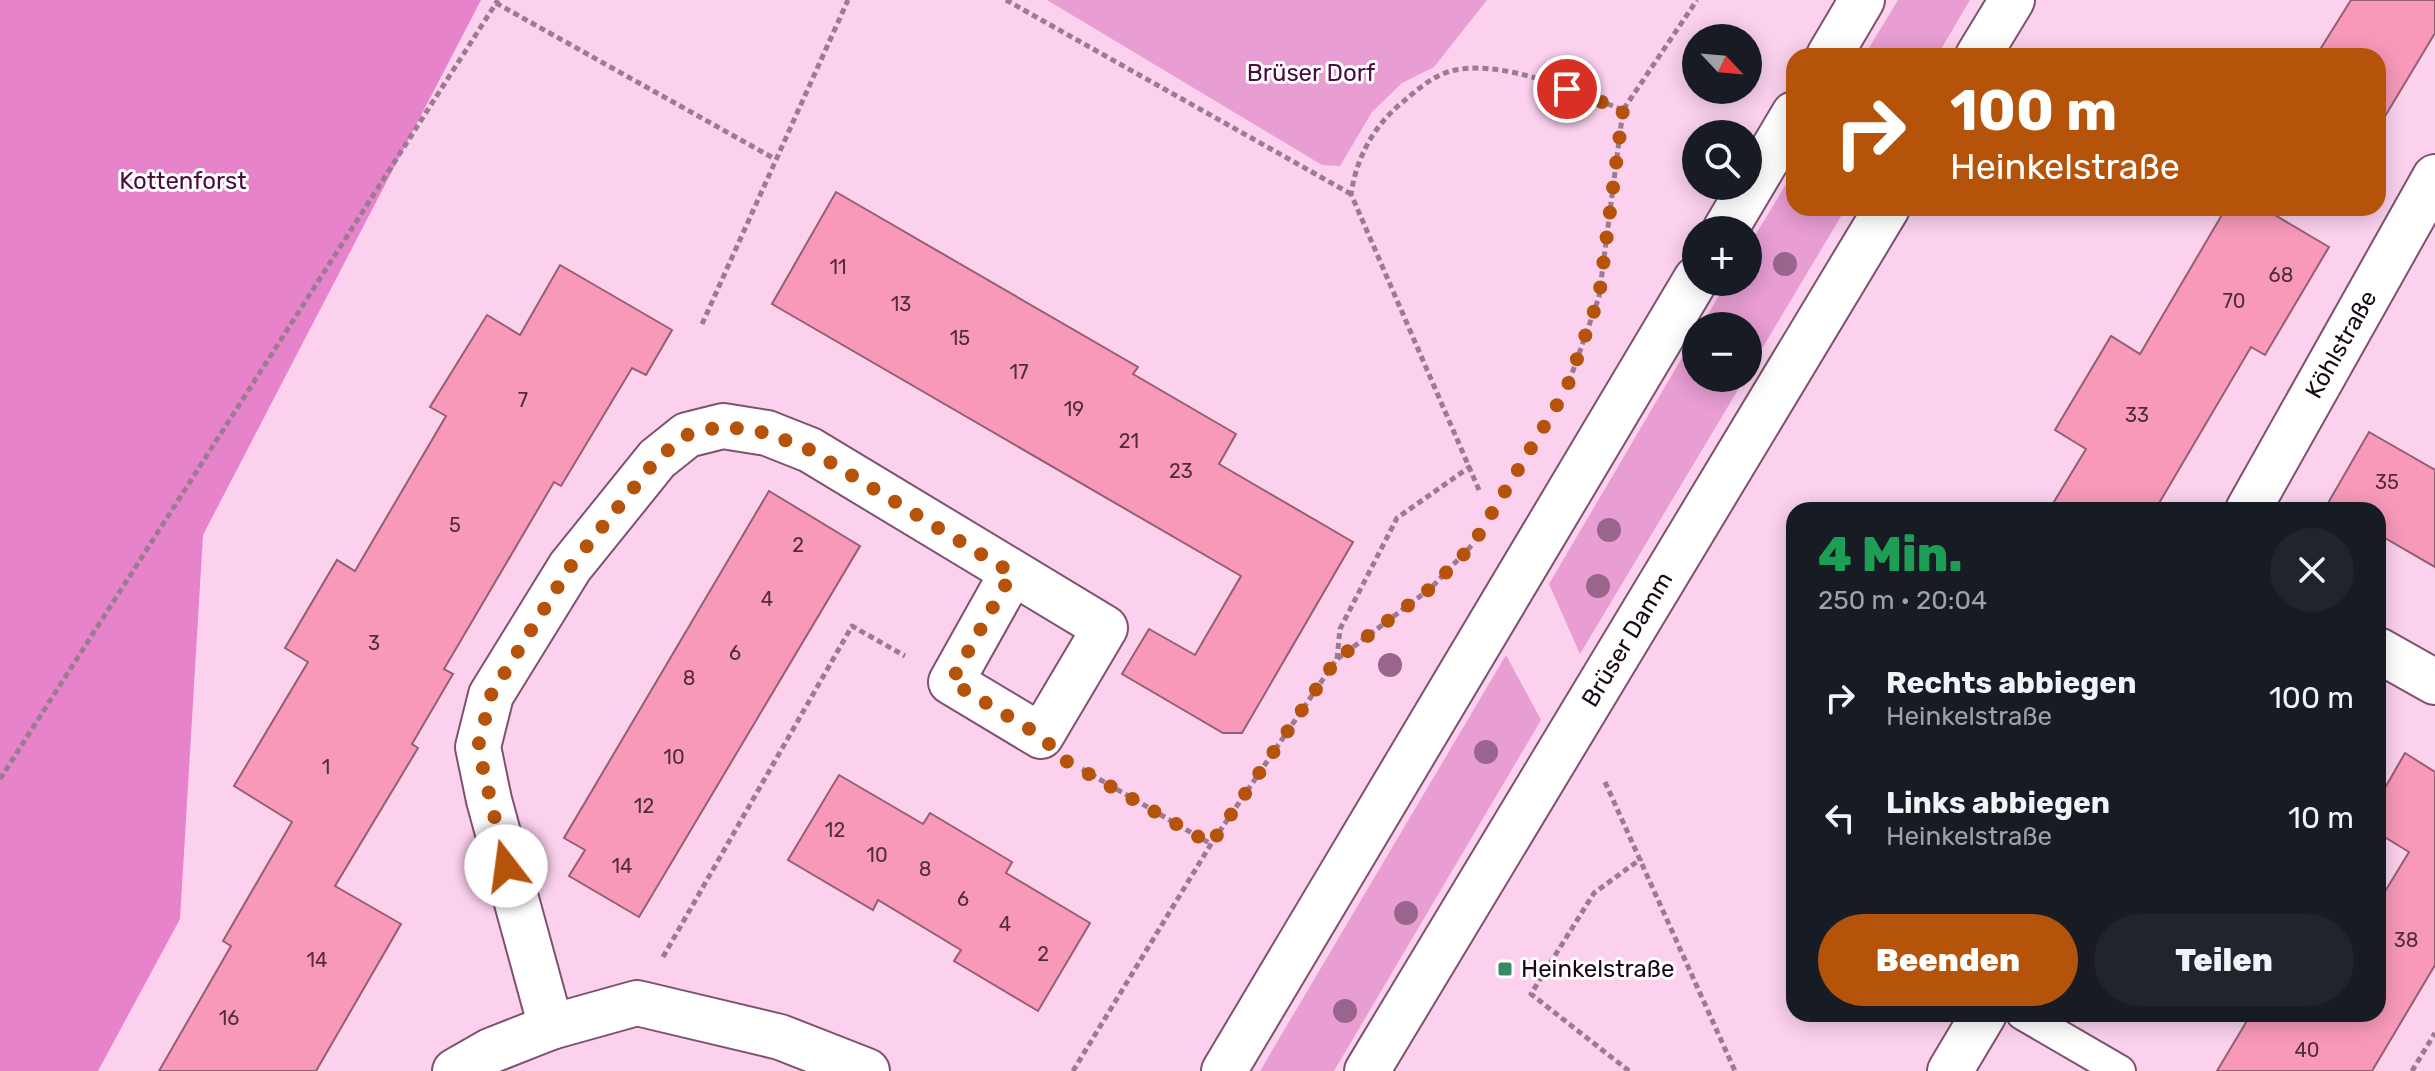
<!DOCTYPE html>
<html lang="de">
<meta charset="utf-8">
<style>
:root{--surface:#171b24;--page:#20242c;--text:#f1f3f6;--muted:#9ea1a6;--accent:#b45309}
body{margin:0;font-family:Rubik,sans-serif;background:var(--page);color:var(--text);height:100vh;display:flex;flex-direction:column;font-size:30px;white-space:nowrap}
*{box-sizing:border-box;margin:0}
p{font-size:26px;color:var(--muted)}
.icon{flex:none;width:44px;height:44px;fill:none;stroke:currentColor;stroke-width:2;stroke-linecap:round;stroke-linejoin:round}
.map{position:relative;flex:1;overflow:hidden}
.sheet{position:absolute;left:1786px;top:502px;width:600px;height:520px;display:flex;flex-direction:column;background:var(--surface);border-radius:24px;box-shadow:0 4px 20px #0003}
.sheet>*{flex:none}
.hud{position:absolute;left:1786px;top:48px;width:600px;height:168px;border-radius:24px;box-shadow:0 4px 20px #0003;background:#b45309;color:#fff;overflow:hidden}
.needle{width:52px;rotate:116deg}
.buttons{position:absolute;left:1682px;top:24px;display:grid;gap:16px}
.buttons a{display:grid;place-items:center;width:80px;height:80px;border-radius:50%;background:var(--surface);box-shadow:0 4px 20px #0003;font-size:40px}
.pin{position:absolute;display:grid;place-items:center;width:68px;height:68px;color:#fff;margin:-34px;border:4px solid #fff;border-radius:50%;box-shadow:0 2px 8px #0007}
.me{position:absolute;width:88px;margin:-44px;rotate:345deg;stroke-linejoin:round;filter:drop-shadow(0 0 6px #0008)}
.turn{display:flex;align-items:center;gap:28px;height:168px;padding:0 32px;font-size:36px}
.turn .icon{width:104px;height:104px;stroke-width:2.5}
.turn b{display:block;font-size:56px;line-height:68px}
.round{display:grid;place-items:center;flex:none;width:84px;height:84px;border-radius:42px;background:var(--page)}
.overview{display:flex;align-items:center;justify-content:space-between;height:136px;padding:0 32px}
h1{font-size:48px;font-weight:800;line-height:60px;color:#1e9e55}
.primary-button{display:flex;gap:16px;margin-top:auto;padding:16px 32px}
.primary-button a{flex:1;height:92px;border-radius:48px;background:var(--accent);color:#fff;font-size:32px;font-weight:800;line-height:92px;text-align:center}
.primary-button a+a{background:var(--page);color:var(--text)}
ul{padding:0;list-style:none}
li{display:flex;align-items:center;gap:24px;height:120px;padding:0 32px}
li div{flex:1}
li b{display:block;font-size:30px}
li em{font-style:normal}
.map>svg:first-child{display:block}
</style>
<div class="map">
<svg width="2435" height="1071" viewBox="0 0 2435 1071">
<rect width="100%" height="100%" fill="#fbd1ee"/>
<!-- green -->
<path fill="#e89dd3" d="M1047 0H1487L1434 67 1402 83 1372 112 1340 166 1322 165Z
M1898 0H1970L1937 56H1864Z
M1794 171V208H1846L1748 372V326H1701L1727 282H1748V247Z
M1696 334V378H1745L1580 654 1549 584Z
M1506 655 1541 720 1334 1071H1260Z"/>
<!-- forest -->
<path fill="#e683cb" d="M0 0H481L203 535 180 919 98 1071H0Z"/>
<!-- building -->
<path fill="#f899ba" stroke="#955f71" stroke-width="2" d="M2351 0H2435V33L2378 128V56H2316Z
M836 192 1138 367 1133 374 1236 434 1219 464 1353 542 1242 733H1223L1122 674 1149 629 1195 655 1241 576 772 304Z
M2226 208H2263L2329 247 2265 355 2251 347 2155 510H2049L2086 449 2055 430 2111 336 2140 354Z
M560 265 672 330 646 375 632 368 561 486 554 482 444 669 453 674 412 744 418 748 335 886 401 924 316 1071H159L231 946 223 941 292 822 234 786 308 662 285 648 337 560 355 571 446 416 430 407 487 315 520 335Z
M2369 432 2435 470V567L2378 534V510H2324Z
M769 491 860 546 639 917 569 876 585 850 564 838Z
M2405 753 2435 772V965L2372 1071H2217L2251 1014H2378V903L2409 852 2378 833V800Z
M839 775 923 824 930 813 1012 862 1006 873 1090 923 1038 1011 954 961 961 950 878 900 873 910 788 860Z"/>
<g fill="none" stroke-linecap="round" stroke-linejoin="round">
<defs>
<path id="lane" d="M2022 1014 2120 1071"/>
<g id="street">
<path id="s1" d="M2248 510 2435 177"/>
<path d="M2378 650 2435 682"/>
<path d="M551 1027 489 800 478 747 491 695 570 567 657 459 687 435 723 426 767 433 810 450 1105 628 1041 736 951 682 1012 573"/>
<path d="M455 1071 490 1051 551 1027 637 1003 780 1037 867 1071"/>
<path d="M1950 1071 1984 1014"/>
</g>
<g id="secondary">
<path d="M1829 56 1862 0"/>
<path d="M1978 56 2012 0"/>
<path d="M1725 230 1794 114"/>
<path d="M1224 1071 1696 279"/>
<path id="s2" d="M1367 1071 1887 208"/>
</g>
</defs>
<!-- lane casing -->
<use href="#lane" stroke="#7e5171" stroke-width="34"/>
<!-- street casing -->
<use href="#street" stroke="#7e5171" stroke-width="48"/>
<!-- secondary casing -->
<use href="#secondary" stroke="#7e5171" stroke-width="48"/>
<!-- path -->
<path stroke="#9a7b91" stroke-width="5" stroke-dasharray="6 4" stroke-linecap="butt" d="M1006 0 1351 194
M496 3 775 159
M702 324 848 0
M1569 382 1599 297 1623 110 1697 0
M1479 490 1351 194C1357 156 1374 125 1404 101 1418 89 1433 76 1451 71 1502 58 1576 92 1623 110
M1337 659 1340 629 1397 518 1471 466
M1082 769 1211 844
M0 779 498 0
M1605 782 1735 1071
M663 957 852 626 905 656
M1073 1071 1211 844 1336 660 1431 588 1472 545
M1629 1071 1531 994 1594 893 1642 858
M2412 1071 2435 1033"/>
<!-- lane -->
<use href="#lane" stroke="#fff" stroke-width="30"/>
<!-- street -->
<use href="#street" stroke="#fff" stroke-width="44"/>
<!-- secondary -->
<use href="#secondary" stroke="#fff" stroke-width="44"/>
</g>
<!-- trees -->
<g fill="#9a658d">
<circle cx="1785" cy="264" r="12"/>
<circle cx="1609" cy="530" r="12"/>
<circle cx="1598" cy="586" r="12"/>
<circle cx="1390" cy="665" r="12"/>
<circle cx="1486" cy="752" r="12"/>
<circle cx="1406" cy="913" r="12"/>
<circle cx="1345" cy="1011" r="12"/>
</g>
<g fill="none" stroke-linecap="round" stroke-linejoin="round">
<!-- route -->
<path stroke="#b45309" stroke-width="14" stroke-dasharray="0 25.2" d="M506 866 478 747 491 695 570 567 657 459 687 435 723 426 767 433 810 450 1012 573 951 682 1041 736 1066 761 1211 844 1336 660 1431 588 1472 546 1566 390 1599 297 1623 110 1567 89"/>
</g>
<!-- markers -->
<rect fill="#358c60" stroke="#fff" stroke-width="3" x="1497" y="961" width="16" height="16" rx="4"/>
<g text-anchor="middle" stroke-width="6" stroke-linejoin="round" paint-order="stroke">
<!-- number labels -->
<g font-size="20" fill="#502c3e">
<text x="838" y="274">11</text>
<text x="2281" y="282">68</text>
<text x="2234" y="308">70</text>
<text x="901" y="311">13</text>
<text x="960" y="345">15</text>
<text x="1019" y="379">17</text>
<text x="523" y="407">7</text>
<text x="1074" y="416">19</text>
<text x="2137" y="422">33</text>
<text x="1129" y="448">21</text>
<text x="1181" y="478">23</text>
<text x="2387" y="489">35</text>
<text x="455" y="532">5</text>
<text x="798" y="552">2</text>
<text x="767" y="606">4</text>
<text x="374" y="650">3</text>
<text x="735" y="660">6</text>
<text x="689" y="685">8</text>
<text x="674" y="764">10</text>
<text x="326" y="774">1</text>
<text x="644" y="813">12</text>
<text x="835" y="837">12</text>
<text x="877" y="862">10</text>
<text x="622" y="873">14</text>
<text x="925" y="876">8</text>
<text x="963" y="906">6</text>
<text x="1005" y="931">4</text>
<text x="2406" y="947">38</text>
<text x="1043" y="961">2</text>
<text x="317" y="967">14</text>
<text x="229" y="1025">16</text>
<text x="2307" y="1057">40</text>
</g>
<!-- park labels -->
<g font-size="24" fill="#4b0d3e" stroke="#fff">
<text x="1311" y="81">Brüser Dorf</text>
<text x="183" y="189">Kottenforst</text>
</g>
<!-- street labels -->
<g font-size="24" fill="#180714" stroke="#fff">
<text dy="8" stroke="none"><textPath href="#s1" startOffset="190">Köhlstraße</textPath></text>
<text dy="8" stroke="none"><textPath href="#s2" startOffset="504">Brüser Damm</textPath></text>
</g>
<!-- poi labels -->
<g font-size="24" fill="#180714" stroke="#fff" text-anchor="start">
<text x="1521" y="977">Heinkelstraße</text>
</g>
</g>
</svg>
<div class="buttons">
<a><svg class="needle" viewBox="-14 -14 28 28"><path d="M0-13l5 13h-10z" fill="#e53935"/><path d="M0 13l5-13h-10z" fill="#9ea1a6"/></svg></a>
<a><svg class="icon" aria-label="search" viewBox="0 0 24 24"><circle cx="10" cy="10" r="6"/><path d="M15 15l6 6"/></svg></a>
<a>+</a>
<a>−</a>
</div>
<div class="pin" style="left:1567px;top:89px;background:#d93025"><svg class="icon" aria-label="arrive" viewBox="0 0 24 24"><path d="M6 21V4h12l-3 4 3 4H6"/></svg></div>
<svg class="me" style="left:506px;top:866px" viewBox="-20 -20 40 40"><circle r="19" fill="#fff"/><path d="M0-13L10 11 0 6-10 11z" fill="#b45309"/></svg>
<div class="hud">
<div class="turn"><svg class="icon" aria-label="right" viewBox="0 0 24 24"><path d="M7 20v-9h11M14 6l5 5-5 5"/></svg><div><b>100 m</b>Heinkelstraße</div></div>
</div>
<section class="sheet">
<div class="overview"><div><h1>4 Min.</h1><p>250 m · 20:04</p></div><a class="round"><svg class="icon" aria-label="close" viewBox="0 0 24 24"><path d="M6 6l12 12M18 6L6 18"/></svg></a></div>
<ul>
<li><svg class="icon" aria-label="right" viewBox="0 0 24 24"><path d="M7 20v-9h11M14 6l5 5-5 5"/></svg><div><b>Rechts abbiegen</b><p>Heinkelstraße</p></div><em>100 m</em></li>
<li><svg class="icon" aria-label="left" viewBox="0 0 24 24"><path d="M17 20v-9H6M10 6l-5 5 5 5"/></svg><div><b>Links abbiegen</b><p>Heinkelstraße</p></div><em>10 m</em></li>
</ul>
<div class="primary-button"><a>Beenden</a><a>Teilen</a></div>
</section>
</div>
